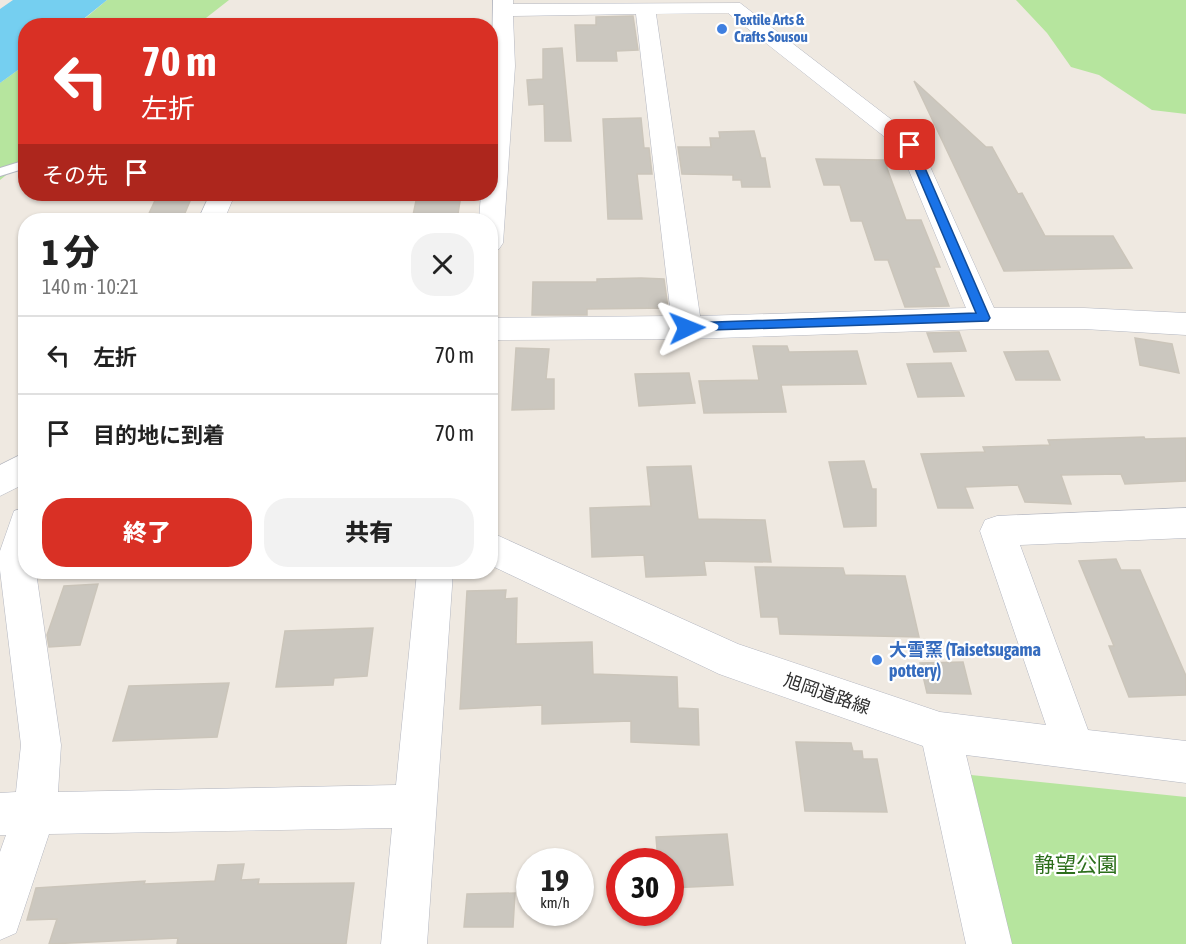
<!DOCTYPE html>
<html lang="ja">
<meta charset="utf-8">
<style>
:root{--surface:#fff;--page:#f2f2f2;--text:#222;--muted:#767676;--line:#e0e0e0;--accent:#d93025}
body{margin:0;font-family:"Asap Condensed","Noto Sans JP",sans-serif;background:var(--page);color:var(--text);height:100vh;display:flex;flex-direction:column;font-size:22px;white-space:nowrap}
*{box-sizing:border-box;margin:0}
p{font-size:20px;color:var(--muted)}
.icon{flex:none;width:33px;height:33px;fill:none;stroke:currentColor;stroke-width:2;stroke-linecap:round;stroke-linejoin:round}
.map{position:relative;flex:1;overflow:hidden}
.drawer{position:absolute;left:18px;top:213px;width:480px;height:366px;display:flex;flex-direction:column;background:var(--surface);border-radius:24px;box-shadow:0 2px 4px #0004}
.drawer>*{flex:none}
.top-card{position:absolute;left:18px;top:18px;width:480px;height:183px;border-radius:24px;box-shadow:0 2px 4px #0004;background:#d93025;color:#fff;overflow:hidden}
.speed{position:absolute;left:516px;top:848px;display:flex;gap:12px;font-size:30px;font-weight:700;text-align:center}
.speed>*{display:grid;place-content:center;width:78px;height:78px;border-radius:50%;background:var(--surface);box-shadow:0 2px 4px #0004;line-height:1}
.speed small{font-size:15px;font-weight:400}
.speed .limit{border:9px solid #d22;background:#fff;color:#111}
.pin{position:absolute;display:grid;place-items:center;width:51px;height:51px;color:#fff;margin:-26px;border-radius:12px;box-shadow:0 3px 9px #0006}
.me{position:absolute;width:66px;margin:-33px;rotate:88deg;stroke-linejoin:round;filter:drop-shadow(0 0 4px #0008)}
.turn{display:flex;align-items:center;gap:21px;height:126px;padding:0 24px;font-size:27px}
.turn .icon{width:78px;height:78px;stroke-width:2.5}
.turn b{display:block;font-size:42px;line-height:51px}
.then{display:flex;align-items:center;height:57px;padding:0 24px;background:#0003;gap:12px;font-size:22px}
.round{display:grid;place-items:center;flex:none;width:63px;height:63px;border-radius:24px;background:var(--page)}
.headline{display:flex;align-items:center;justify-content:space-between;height:102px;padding:0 24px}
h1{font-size:36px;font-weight:800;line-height:45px}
.primary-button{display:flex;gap:12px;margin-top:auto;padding:12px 24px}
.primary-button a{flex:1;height:69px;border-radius:24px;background:var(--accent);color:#fff;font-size:24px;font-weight:800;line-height:69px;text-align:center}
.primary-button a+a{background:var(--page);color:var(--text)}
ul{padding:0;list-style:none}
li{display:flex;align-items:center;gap:18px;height:78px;padding:0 24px;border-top:2px solid var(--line)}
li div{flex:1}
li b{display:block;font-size:22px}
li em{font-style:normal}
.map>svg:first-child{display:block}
</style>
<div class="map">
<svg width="1186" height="944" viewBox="0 0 1186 944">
<rect width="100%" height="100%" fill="#efe9e1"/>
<!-- green -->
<path fill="#b6e59e" d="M107 0H229L197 25 76 26Z
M1016 0H1186V114L1152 110 1099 75 1071 67 1047 33Z
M25 65V160L0 180V83Z
M971 775 1186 797V944H1012Z"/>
<!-- water -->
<path fill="#75cff0" d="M13 0H107L76 25 26 26 25 65 0 83V9Z"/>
<!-- building -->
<path fill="#cbc7bf" stroke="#cbc5ba" stroke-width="1.5" d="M633 16 638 50 616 51 617 61H577L575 25H596V17Z
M562 48 571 141H545L544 104 529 105 527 80 543 79V49Z
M914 81 986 147H992L1018 194 1022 193 1045 236H1113L1132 268 1004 271Z
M641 118 644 148H649L652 174H637L642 219H608L603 119Z
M754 131 761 158H765L770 187H742L741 180H733V175L682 174 678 147H711L710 138H720L719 132Z
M816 159 884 160 906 220H921L940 267H934L949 306 905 307 888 260H875L862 221H851L840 185H824Z
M158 194H193L182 220H146Z
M461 195 457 220H412L417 196Z
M641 278 664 279 668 308 587 309V315H532L533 282H597V279Z
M959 332 966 351 934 352 927 333Z
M1135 338 1172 344 1179 373 1140 365Z
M753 346H787L789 352 857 351 866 384 781 385 786 412 704 413 699 381 759 380Z
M516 348 549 349 546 379H554V409L512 410Z
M1048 351 1060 380H1016L1004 352Z
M951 363 964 396 918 397 907 364Z
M689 373 695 403 639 406 635 374Z
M1144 437 1145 439 1186 438V481L1125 484 1121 474 1061 475 1071 504 1025 502 1018 485 965 487 973 508H938L921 454 985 452 983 447 1050 445 1048 440Z
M864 461 872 489H876V526L844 527 829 462Z
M691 466 698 519 765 520 771 562 704 561 706 575 646 577 644 555 592 557 590 508 651 506 647 467Z
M1116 559 1121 570H1140L1186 676V695L1129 697 1109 646H1114L1079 561Z
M755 567 843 568 845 575 905 576 919 637 780 634 778 617H761Z
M98 584 80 645 49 647 47 635 64 586Z
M506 590 505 599 517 598 516 644 592 642 593 674 677 677 678 708 698 709 699 745 631 742V721L542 724V705L460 709 467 591Z
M373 628 367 676 334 678 333 685 276 687 285 631Z
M963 662 971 694 927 693 920 663Z
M229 683 217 737 113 741 129 686Z
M796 742 851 743 853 751H862L863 759H877L887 812 805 811Z
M727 834 733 885 670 888V861H658L656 837Z
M244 864 241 880 259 879 258 884 354 883 346 944H177L178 938 49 944 57 919 27 920 36 888 145 881 144 884 215 881 218 865Z
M515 893 513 927H464L467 894Z"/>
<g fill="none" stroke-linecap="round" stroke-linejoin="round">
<defs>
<path id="service" d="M26 160V168L0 176V168Z"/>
<path id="minor" d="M493 0H513V4L740 3 918 140 994 308H1084L1186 313V335L1084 329H984L687 339 490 340V318L671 316 636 14 513 16 515 66 503 243 499 249 490 252V220H479L481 194H490ZM728 13 900 149 966 308 700 316 656 14Z
M210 194H235L224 220H198Z
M26 452V483L0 496V465Z
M26 507V572H36L61 745 58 792 396 785 417 572H453L427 944H381L392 828 49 834 16 933 0 940V852L6 835H0V793L16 792 21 745 0 570V551L14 511Z
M1186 508V538L1020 545 1088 730 1186 741V783L966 755 1012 944H966L923 746 719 674 490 565V532L738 644 940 712 1046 725 980 531 985 520 997 516Z"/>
</defs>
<!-- service casing -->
<use href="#service" stroke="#b4b7c1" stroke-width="2"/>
<!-- minor casing -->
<use href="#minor" stroke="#b4b7c1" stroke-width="1"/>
<!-- service -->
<use href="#service" fill="#fff" fill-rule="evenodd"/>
<!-- minor -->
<use href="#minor" fill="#fff" fill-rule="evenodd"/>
</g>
<!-- route -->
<path fill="#1a73e8" stroke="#114b97" stroke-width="1.5" d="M910 142 915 145 990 318 988 321 682 331V324L687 323 976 313 905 145Z"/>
<!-- markers -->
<g fill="#3f7fe0" stroke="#fff" stroke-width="2">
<circle cx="722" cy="29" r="6"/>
<circle cx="877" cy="660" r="6"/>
</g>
<g text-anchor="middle" stroke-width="4.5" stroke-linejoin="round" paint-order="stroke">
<!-- far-shop labels -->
<g font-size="15" font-weight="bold" fill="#366cbe" stroke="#fff" text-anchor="start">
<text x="734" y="25">Textile Arts &amp;<tspan x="734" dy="17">Crafts Sousou</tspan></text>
</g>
<!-- shop labels -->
<g font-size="18" font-weight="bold" fill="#366cbe" stroke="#fff" text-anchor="start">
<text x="889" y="656">大雪窯 (Taisetsugama<tspan x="889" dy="21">pottery)</tspan></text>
</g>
<!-- street labels -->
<g font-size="18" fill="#2e2e2e" stroke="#fff">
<text transform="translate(827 694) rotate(19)" y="6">旭岡道路線</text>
</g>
<!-- near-park labels -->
<g font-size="21" fill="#2c6e1b" stroke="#fff">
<text x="1076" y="872">静望公園</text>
</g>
</g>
</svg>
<div class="speed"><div>19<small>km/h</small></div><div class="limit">30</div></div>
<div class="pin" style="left:910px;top:145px;background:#d93025"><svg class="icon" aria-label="arrive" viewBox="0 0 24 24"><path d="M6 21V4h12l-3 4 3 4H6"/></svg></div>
<svg class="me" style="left:687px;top:328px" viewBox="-20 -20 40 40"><path d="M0-17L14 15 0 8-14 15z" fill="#1a73e8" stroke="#fff" stroke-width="4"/></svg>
<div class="top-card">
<div class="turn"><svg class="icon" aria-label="left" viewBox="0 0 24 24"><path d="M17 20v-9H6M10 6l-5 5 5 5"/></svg><div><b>70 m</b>左折</div></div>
<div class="then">その先<svg class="icon" aria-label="arrive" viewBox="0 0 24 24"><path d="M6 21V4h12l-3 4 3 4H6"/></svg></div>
</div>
<section class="drawer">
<div class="headline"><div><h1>1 分</h1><p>140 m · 10:21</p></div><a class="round"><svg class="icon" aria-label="close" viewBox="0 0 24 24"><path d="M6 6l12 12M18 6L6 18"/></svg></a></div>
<ul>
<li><svg class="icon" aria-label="left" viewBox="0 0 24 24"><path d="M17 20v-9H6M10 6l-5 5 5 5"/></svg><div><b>左折</b></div><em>70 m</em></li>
<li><svg class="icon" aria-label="arrive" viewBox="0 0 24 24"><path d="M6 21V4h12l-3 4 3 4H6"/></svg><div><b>目的地に到着</b></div><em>70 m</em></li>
</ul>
<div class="primary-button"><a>終了</a><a>共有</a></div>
</section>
</div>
